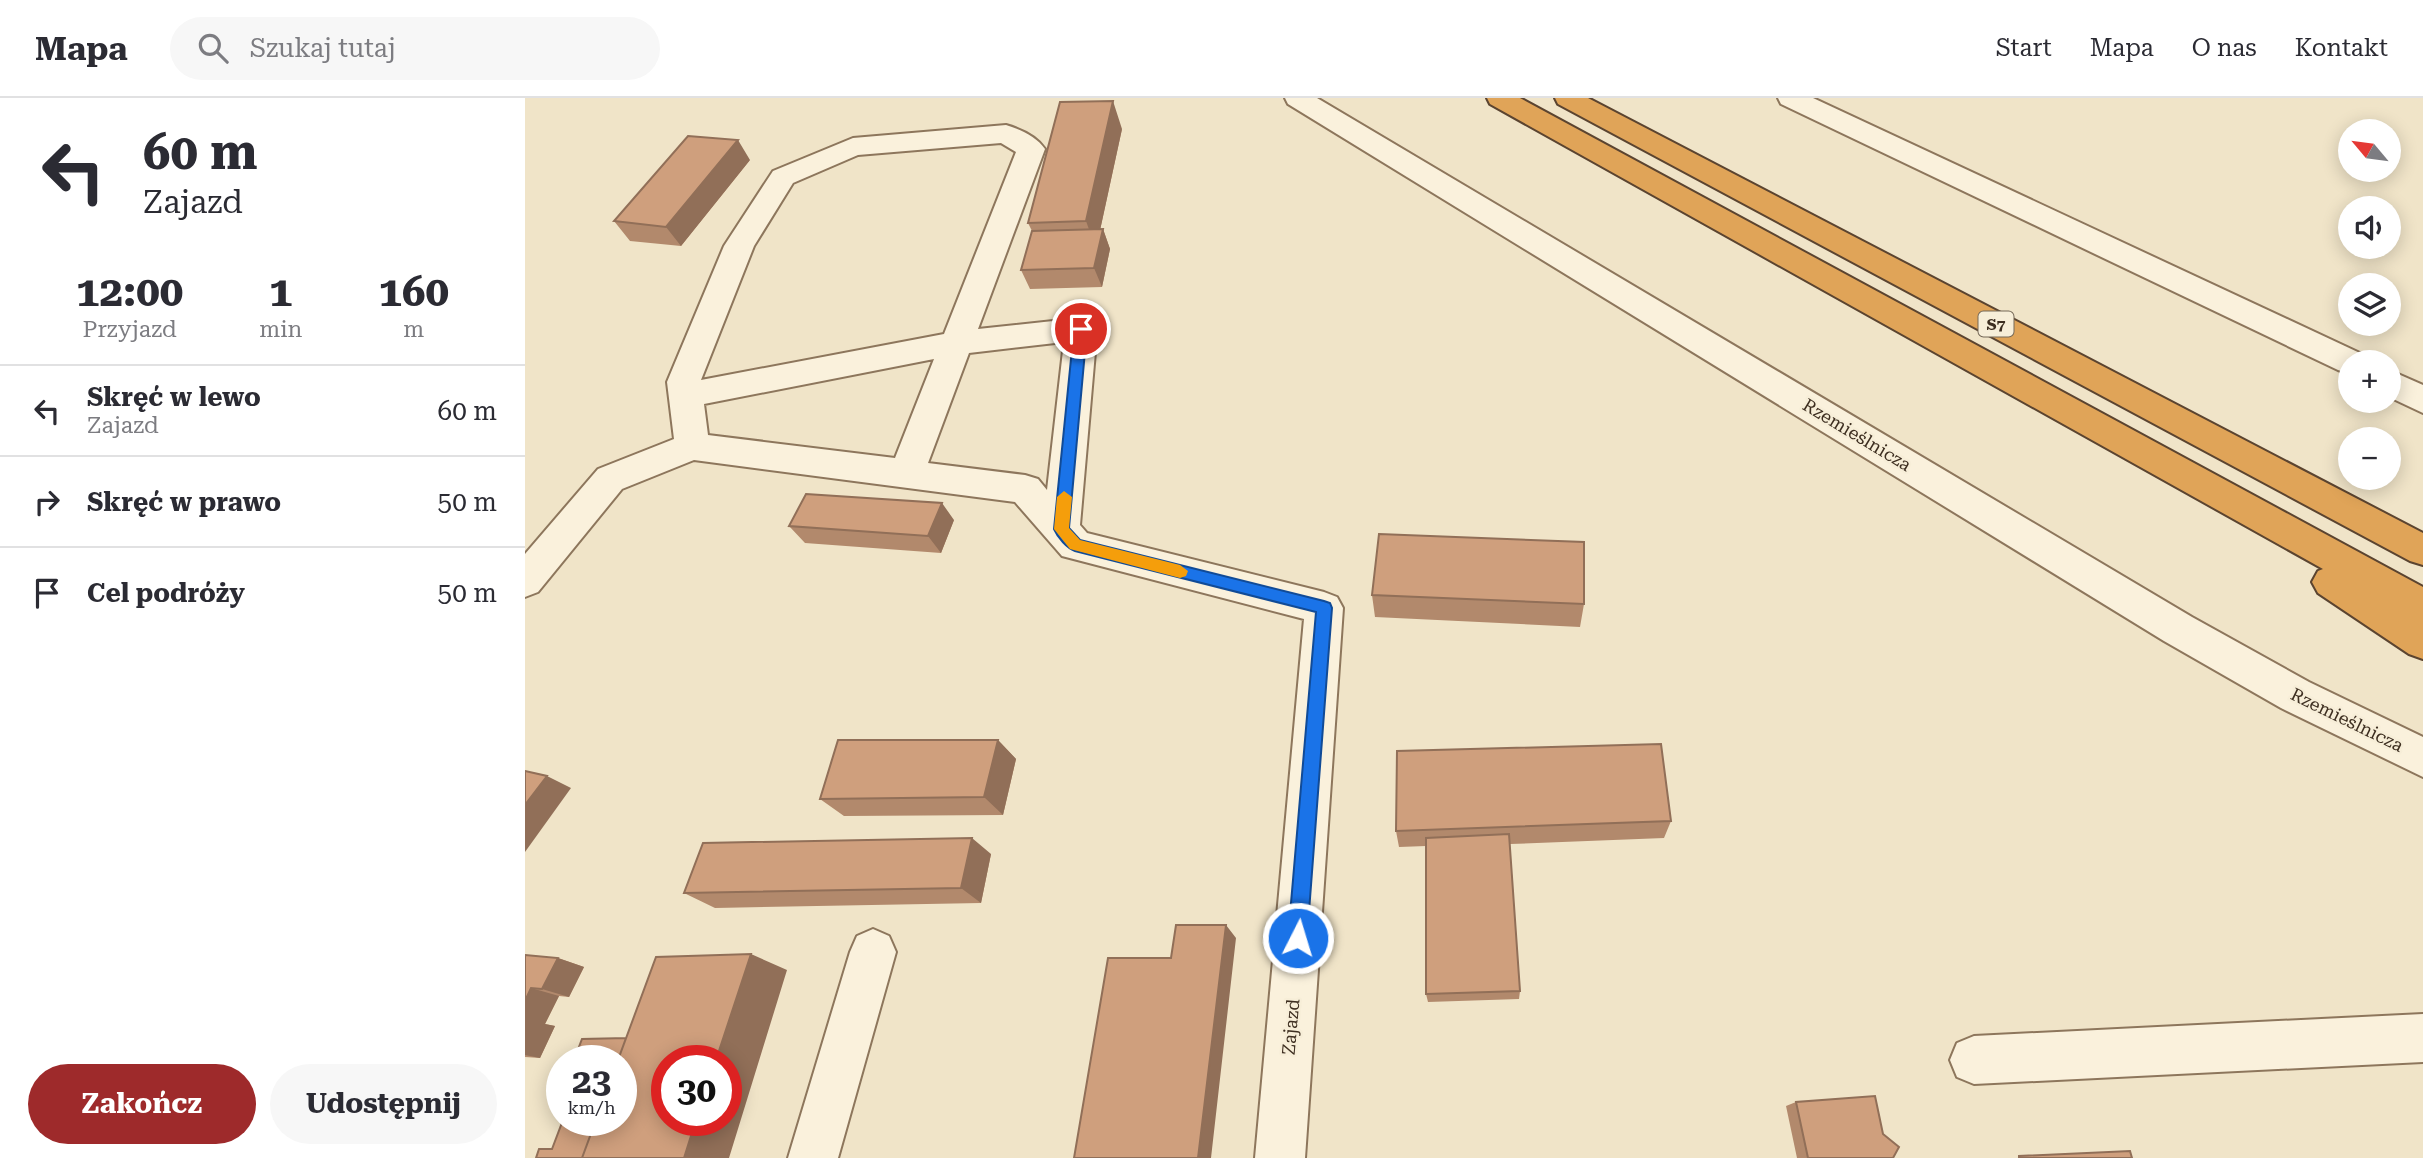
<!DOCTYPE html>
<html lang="pl">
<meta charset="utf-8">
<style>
:root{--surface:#fff;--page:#f7f7f7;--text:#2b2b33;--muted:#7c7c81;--line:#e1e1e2;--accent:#9e2a2b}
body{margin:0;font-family:"Roboto Serif",serif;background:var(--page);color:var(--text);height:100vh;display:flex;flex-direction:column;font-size:26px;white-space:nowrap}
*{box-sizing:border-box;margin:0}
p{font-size:23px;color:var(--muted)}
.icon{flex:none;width:38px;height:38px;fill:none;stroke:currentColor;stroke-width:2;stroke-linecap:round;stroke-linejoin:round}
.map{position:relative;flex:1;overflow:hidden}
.details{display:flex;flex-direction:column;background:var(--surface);width:525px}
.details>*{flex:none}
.guide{background:#fff;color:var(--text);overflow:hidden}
.needle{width:46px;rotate:299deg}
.tools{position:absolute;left:1813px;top:21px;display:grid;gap:14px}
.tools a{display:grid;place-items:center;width:63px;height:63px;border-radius:50%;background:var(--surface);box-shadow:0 4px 18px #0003;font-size:35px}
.speed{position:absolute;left:21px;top:947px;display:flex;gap:14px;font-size:35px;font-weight:700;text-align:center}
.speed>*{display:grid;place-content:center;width:91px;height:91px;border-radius:50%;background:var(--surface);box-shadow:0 4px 18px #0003;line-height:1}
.speed small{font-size:18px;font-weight:400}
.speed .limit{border:10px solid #d22;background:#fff;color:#111}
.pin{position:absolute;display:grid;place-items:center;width:60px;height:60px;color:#fff;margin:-30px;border:4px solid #fff;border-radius:50%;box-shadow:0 2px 7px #0007}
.me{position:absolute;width:77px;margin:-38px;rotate:5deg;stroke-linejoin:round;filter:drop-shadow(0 0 5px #0008)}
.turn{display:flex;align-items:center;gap:24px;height:147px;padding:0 28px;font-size:32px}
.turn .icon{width:91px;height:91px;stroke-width:2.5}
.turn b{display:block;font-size:49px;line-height:60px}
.eta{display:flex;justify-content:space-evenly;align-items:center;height:119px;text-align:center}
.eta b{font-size:42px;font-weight:700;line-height:49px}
.primary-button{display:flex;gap:14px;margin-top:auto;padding:14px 28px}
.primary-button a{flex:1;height:80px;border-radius:42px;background:var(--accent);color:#fff;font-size:28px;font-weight:700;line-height:80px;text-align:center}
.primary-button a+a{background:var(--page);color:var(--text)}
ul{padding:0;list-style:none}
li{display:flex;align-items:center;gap:21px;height:91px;padding:0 28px;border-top:2px solid var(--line)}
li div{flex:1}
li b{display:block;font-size:26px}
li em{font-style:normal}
header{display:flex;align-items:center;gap:42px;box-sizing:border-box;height:98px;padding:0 35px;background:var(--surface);border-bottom:2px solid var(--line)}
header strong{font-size:33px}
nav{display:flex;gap:38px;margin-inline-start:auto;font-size:24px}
.search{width:490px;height:63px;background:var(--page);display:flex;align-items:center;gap:18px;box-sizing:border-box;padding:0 24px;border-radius:38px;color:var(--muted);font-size:26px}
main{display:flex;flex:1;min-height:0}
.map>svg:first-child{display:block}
</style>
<header>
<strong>Mapa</strong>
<div class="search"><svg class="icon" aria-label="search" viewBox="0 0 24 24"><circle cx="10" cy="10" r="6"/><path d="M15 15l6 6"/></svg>Szukaj tutaj</div>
<nav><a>Start</a><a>Mapa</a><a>O nas</a><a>Kontakt</a></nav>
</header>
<main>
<section class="details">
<div class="guide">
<div class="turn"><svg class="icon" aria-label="left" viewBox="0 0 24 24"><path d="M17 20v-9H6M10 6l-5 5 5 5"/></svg><div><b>60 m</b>Zajazd</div></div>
</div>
<div class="eta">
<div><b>12:00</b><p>Przyjazd</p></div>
<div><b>1</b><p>min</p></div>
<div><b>160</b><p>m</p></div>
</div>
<ul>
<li><svg class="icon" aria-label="left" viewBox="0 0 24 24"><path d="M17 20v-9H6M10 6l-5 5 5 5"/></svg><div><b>Skręć w lewo</b><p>Zajazd</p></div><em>60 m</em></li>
<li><svg class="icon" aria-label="right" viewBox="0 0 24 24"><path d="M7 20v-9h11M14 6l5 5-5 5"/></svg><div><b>Skręć w prawo</b></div><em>50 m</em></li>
<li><svg class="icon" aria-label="arrive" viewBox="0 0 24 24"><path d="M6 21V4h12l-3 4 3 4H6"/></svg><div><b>Cel podróży</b></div><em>50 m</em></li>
</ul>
<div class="primary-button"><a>Zakończ</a><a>Udostępnij</a></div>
</section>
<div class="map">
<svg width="1898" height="1060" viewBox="0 0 1898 1060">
<rect width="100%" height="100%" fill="#f0e4c8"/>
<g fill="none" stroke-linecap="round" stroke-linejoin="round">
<defs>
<path id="minor" d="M760 0H792L1667 519 1784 584 1898 639V679L1756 610 1639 543 763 6Z
M1253 0H1288L1837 256 1841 264H1825V276L1813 272 1256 6Z
M481 27C495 31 512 39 520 51L453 231 556 220 567 223 572 231 555 427 562 435 799 494 812 499 818 510 780 1060H730L779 521 537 458 490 404 169 362 97 391 13 494 0 499V456L73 371 149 341 142 284 199 148 248 73 328 40ZM476 45 491 54 419 236 176 282 229 148 268 85 333 57ZM539 244 522 392 513 381 500 377 403 365 444 255ZM409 261 370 360 183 337 179 306Z
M1864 272 1898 287V315L1864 299Z
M348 831 364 838 371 854 313 1060H263L325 854 332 838Z
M1898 916V964L1449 986 1432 979 1425 962 1432 945 1449 938Z"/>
<path id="highway" d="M962 0H995L1898 489V561L1884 556 1793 495 1787 484 1793 473 1798 471 965 6Z
M1030 0H1063L1898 435V467L1885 463 1033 6Z"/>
</defs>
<!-- minor casing -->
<use href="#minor" stroke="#8d765c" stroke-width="4"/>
<!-- highway casing -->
<use href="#highway" stroke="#5b4430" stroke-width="4"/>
<!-- minor -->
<use href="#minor" fill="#faf1dc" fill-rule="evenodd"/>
<!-- highway -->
<use href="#highway" fill="#e0a458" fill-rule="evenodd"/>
</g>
<!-- wall -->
<path fill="#b2896c" d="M597 31 575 132 578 131 585 151 577 189 505 191 496 172 507 133 503 125Z
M225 62 156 148 105 143 89 123Z
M429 422 416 455 280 445 264 428Z
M847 497 1059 506 1055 529 850 519Z
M473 642 491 661 478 717 319 718 295 701Z
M1146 723 1139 740 985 746 995 893 994 901 903 904 901 896V748L874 749 871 733Z
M466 756 456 805 190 810 159 795Z
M0 857 33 860 59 869 44 899 34 898 20 926 30 928 15 960 0 959Z
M1271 1004 1358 1036 1368 1060H1272L1261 1008Z"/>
<!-- shaded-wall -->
<path fill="#916f58" d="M588 3 597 31 571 151 561 123Z
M213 42 225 62 156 148 141 129Z
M578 131 585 151 577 189 569 170Z
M417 405 429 422 416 455 403 438Z
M473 642 491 661 478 717 459 699Z
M22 678 46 690 0 754V707Z
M447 740 466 756 456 805 436 790Z
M701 827 711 840 686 1060H673Z
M226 856 262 872 204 1060H159L171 1022H201V962H191Z
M33 860 59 869 44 899 17 891Z
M6 890 34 898 20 926 30 928 15 960 0 957V903Z"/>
<!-- building -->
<path fill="#cf9f7d" stroke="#916f58" stroke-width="2" d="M588 3 561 123 503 125 535 4Z
M163 38 213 42 141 129 89 123Z
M578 131 569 170 496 172 507 133Z
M281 396 417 405 403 438 264 428Z
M854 436 1059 444V506L847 497Z
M313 642H473L459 699 295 701Z
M1136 646 1146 723 871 733 872 653Z
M0 673 22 678 0 707Z
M984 736 995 893 901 896V740Z
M447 740 436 790 159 795 178 745Z
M651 827H701L673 1060H549L583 860H646Z
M226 856 191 962H142V1022H171L159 1060H57L71 1022H96V962H93L131 859Z
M0 857 33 860 17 891 6 890 0 903Z
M101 940 93 962H49L57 941Z
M1350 998 1358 1036 1374 1049 1368 1060H1283L1271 1004Z
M38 1022H71L57 1060H11L14 1051H27Z
M1605 1053 1607 1060H1494V1058Z"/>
<!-- route -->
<path fill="#1a73e8" stroke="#114b97" stroke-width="2" d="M556 227 562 231 544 430 555 442 799 503 805 505 807 510 782 840 779 847 773 849 766 847 763 840 791 514 550 453C542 450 533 440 529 431L549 231Z"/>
<!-- slow -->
<path fill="#f59e0b" d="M539 393 547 399 544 430 555 442 655 467 663 473 661 478 655 480 545 451 529 431 532 399Z"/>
<g text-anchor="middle" stroke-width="5" stroke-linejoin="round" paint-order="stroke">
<!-- shield labels -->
<rect fill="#f7eed8" stroke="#756857" stroke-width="2" x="1453.5" y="213.5" width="35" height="25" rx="5"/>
<g font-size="16" font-weight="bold" fill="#3d2e20">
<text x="1471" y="232">S7</text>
</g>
<!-- street labels -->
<g font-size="18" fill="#3d2e20" stroke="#f7eed8">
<text transform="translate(1332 337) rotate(31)" y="6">Rzemieślnicza</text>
<text transform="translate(1822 622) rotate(26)" y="6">Rzemieślnicza</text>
<text transform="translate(766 929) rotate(-85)" y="6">Zajazd</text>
</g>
</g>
</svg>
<div class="tools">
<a><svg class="needle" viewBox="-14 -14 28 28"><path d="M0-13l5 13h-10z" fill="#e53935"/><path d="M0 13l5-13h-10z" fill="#7c7c81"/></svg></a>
<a><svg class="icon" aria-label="sound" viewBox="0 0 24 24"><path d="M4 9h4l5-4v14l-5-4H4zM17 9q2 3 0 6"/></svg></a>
<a><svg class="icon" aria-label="layers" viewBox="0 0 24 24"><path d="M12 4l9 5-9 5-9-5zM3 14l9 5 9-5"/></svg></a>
<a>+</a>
<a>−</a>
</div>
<div class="speed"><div>23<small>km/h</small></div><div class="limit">30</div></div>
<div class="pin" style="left:556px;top:231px;background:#d93025"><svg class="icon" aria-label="arrive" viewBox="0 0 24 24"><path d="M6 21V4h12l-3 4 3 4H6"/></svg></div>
<svg class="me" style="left:773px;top:840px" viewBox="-20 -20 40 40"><circle r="17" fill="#1a73e8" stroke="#fff" stroke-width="3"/><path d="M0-11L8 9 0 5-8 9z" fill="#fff"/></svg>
</div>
</main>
